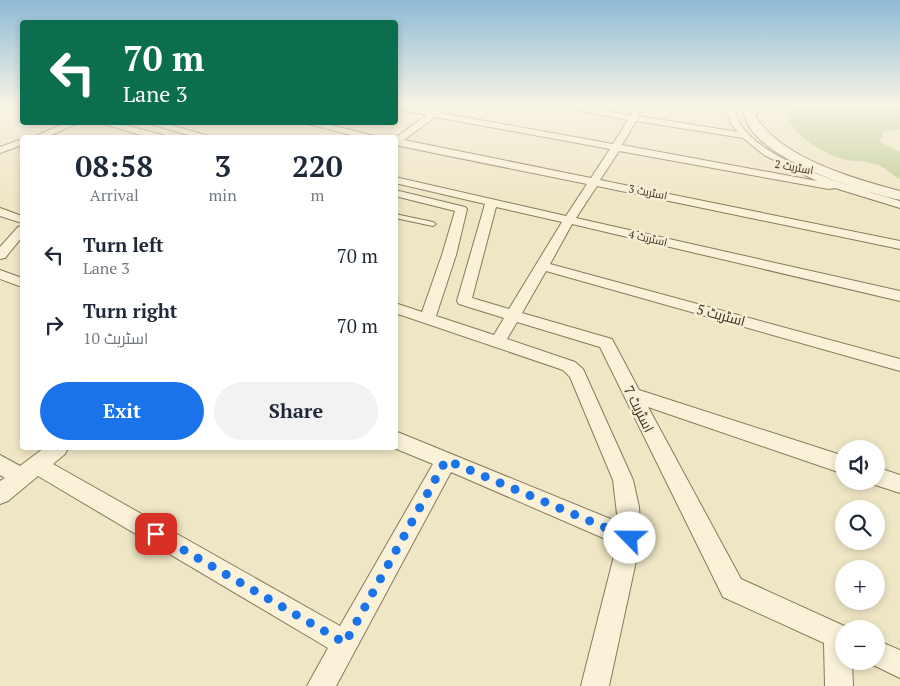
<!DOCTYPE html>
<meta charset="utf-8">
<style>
:root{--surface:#fff;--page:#f2f2f3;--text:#1f2937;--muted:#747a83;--accent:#1a73e8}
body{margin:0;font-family:"PT Serif",Cairo,serif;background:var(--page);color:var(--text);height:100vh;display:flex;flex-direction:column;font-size:19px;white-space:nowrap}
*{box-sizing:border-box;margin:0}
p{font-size:16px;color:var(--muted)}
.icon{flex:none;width:28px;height:28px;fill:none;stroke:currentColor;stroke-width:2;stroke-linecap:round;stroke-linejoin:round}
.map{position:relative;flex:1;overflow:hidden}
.side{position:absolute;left:20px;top:135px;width:378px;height:315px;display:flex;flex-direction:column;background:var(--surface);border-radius:5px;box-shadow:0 2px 8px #0003}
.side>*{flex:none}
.hud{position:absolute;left:20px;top:20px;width:378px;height:105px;border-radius:5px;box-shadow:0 2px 8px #0003;background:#0b6e4f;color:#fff;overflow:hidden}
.buttons{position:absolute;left:835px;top:440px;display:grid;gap:10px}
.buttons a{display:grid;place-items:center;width:50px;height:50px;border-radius:50%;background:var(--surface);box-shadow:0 2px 8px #0003;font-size:25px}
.pin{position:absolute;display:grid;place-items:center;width:42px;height:42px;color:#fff;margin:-21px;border-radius:10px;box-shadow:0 2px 8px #0006}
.me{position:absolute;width:55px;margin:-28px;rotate:293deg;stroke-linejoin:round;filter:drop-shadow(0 0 4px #0008)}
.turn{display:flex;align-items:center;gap:18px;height:105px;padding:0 20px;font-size:22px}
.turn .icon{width:65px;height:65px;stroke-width:2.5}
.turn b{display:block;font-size:35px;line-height:42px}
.eta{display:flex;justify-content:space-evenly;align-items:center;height:85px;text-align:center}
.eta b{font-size:30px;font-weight:800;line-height:35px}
.action{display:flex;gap:10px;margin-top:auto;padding:10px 20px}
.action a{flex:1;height:58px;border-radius:30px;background:var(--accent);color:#fff;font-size:20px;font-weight:800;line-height:58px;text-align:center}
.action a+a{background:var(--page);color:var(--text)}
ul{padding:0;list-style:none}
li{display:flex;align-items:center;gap:15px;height:70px;padding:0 20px}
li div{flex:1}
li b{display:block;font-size:19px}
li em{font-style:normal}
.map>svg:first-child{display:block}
</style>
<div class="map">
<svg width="900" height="686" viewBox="0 0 900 686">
<rect width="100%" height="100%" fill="#efe6c5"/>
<!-- green -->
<path fill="#c3cd99" d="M792 106H900V129L883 132 880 142 900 152V179C894 177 887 168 878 165 866 160 854 162 843 159 825 155 790 134 787 114Z"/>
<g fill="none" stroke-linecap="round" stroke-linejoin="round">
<defs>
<path id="service" d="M395 214 433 222 436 224 433 226 395 218Z"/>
<path id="minor" d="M395 106 432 111 438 108 442 111 441 113 613 144 628 120 554 106H576L631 115 636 106H644L638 116 738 132 731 124 727 110 716 106H733C736 112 737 119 740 124 765 163 857 188 900 201V208L835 188 829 189 619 151 600 180 900 241V249L597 186 576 218 900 291V301L572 224 550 264 900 359V371L546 271 522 313 612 339 639 390 844 456V474L648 407 741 579 851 629H844V661H852L853 686H825L824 643 723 597 600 347 517 322 507 339 575 362 583 369 633 480 639 507 641 538 609 686H581L617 544 451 472 336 686H307L328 648 38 476 8 501 0 504V481L5 478 0 475V455L20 466 44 448H68L65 454 53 464 340 626 433 464 394 448 395 431 618 522 613 480 570 377 563 370 395 313V303L422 312 442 255 455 211 395 196V190L465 207 467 209 456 255 436 316 494 335 504 318 459 304 457 301 485 204 395 183V177L566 216 587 184 395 145V138L427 115 395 109ZM435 117 610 149 591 178 404 140ZM636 121 743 138 764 155 817 181 622 145ZM496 207 562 222 509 309 472 298Z
M67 122H80L45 138H31Z
M97 122H113L163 135 165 137 151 138Z
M143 122H160L216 138H199Z
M300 122H319L382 138H363Z
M22 139V145L0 153V147Z
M0 208 22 216V223L0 216Z
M22 226V237L5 258 0 259V247L18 227Z
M0 270 22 278V287L0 279Z
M876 467 900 475V493L869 483 876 481Z
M876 640 900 650V678L867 662 876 661Z"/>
<path id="tertiary" d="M750 106H760L759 112 755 115C779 158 855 179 900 191V200C857 190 781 166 752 131 748 126 746 119 743 114L749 110Z"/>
</defs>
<!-- service casing -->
<use href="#service" stroke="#8a785b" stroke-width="2"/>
<!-- minor casing -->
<use href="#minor" stroke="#8a785b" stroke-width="2"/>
<!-- tertiary casing -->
<use href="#tertiary" stroke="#8a785b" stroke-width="2"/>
<!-- service -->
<use href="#service" fill="#f9f2d9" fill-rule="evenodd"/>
<!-- minor -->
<use href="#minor" fill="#f9f2d9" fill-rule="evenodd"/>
<!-- tertiary -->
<use href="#tertiary" fill="#f9f2d9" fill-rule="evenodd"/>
</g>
<!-- sky -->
<linearGradient id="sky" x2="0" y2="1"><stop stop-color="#8ebad6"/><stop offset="0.52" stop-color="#f8f4e5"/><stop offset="1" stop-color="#f8f4e5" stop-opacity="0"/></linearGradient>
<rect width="900" height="202" fill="url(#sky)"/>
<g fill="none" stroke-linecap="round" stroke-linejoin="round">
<!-- route -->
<path stroke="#1a73e8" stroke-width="9" stroke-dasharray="0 16.2" d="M156 534 345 643 446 460 630 538"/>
</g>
<g text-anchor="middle" stroke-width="5" stroke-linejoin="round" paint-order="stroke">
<!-- far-street labels -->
<g font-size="11" fill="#3a2e1f" stroke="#f6efd5">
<text transform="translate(794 167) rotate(10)" y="4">اسٹریٹ 2</text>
<text transform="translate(648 192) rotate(11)" y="4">اسٹریٹ 3</text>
<text transform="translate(648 238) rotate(13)" y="4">اسٹریٹ 4</text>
</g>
<!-- street labels -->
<g font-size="14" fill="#3a2e1f" stroke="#f6efd5">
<text transform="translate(721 315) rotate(15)" y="5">اسٹریٹ 5</text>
<text transform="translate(639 409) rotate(63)" y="5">اسٹریٹ 7</text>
</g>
</g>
</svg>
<div class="buttons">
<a><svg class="icon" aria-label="sound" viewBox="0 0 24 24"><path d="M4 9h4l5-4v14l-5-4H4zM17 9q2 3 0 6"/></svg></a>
<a><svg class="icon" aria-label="search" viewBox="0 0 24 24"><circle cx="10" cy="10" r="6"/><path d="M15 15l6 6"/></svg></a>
<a>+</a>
<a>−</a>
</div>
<div class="pin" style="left:156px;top:534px;background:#d93025"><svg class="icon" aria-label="arrive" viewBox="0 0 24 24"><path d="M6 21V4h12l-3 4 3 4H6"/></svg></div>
<svg class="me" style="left:630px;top:538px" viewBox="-20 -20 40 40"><circle r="19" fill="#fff"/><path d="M0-13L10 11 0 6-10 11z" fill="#1a73e8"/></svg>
<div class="hud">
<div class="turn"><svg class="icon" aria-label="left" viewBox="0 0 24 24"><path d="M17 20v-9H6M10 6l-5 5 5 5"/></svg><div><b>70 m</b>Lane 3</div></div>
</div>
<section class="side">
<div class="eta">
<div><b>08:58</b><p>Arrival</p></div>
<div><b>3</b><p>min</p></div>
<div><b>220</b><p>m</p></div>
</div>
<ul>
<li><svg class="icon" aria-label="left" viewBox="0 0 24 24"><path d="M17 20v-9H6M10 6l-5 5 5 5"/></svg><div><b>Turn left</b><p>Lane 3</p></div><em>70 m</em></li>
<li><svg class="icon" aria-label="right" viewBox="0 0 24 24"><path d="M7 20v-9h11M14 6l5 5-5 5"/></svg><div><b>Turn right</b><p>اسٹریٹ 10</p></div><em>70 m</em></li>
</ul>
<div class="action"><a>Exit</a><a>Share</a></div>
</section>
</div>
